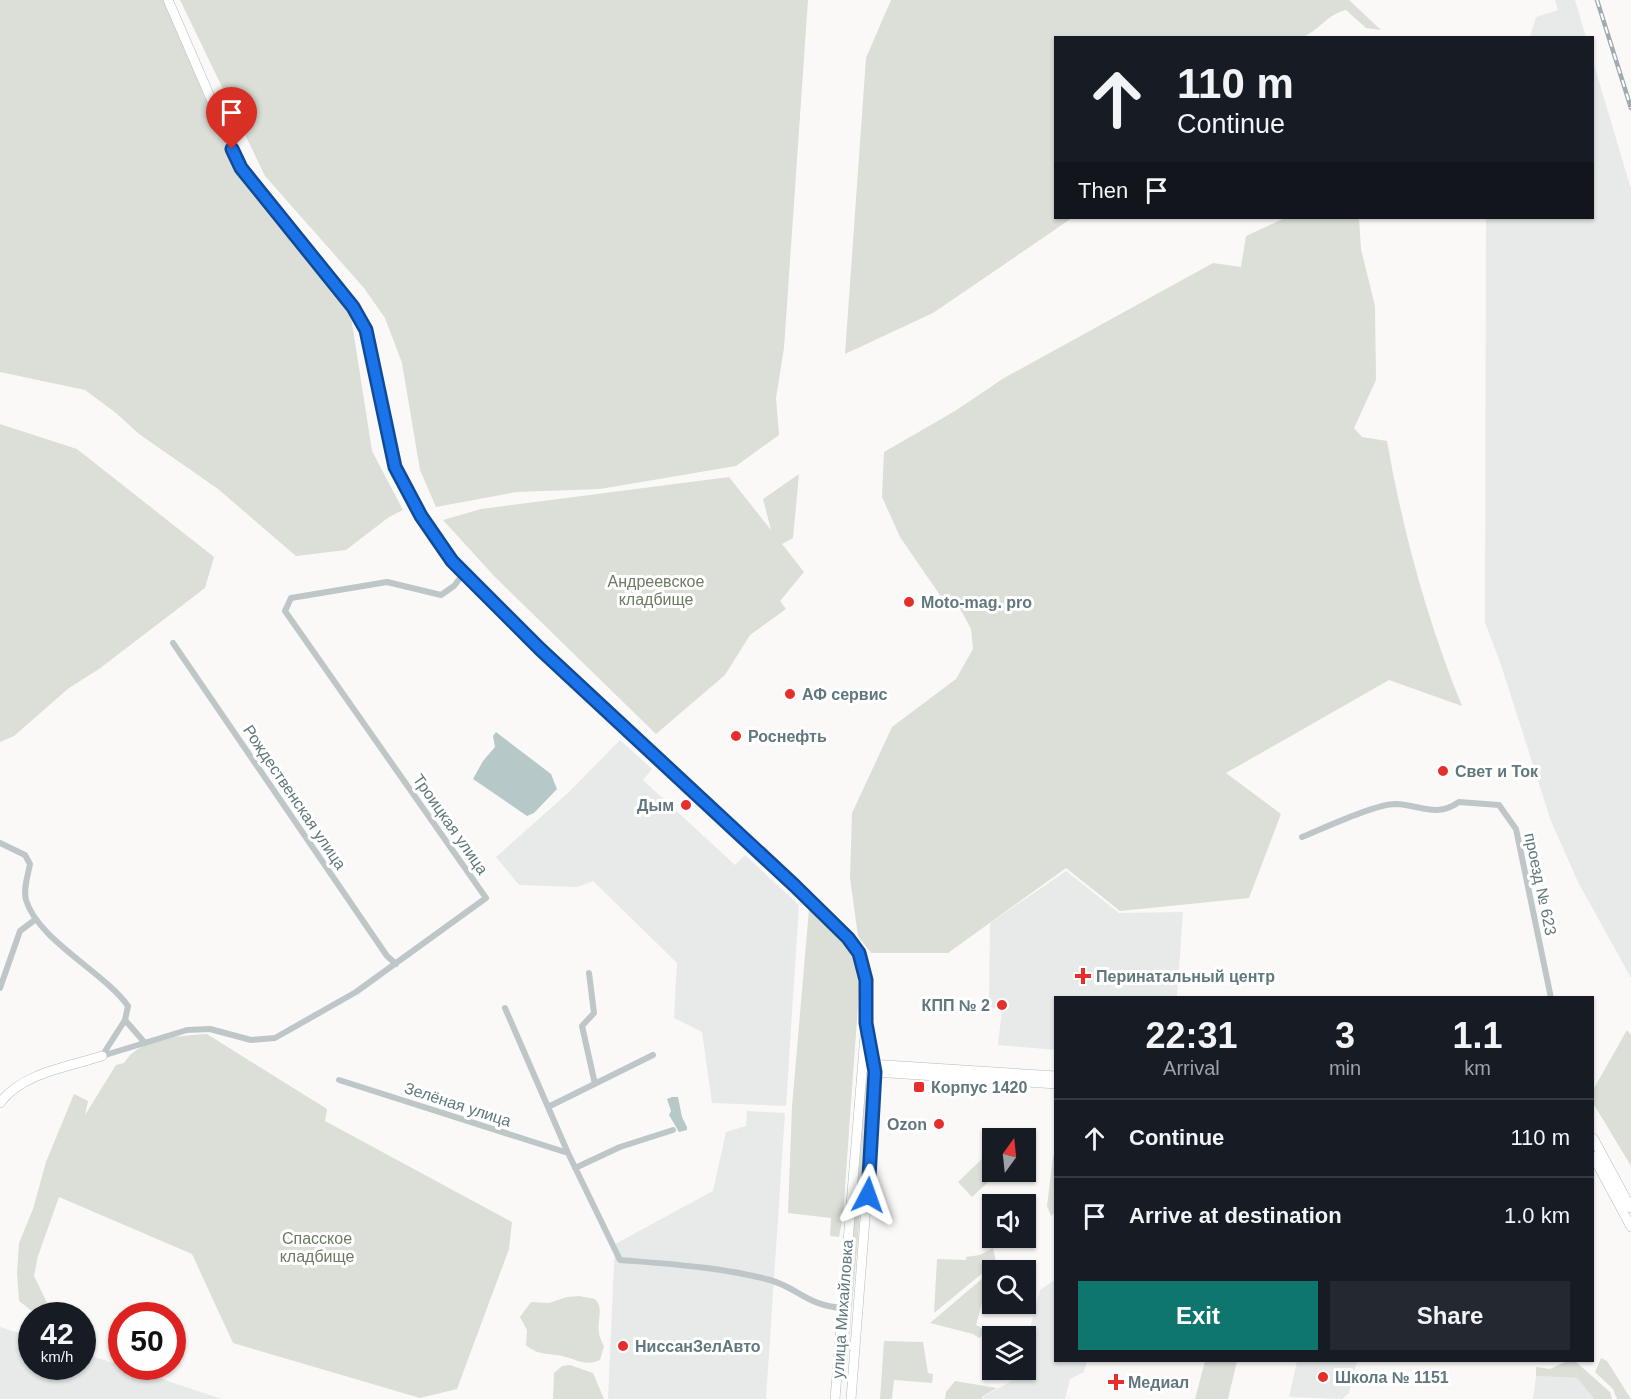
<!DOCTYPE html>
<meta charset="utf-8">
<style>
:root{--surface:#171b24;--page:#242831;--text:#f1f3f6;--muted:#9ea1a6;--line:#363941;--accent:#0f766e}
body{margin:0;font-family:Arial,sans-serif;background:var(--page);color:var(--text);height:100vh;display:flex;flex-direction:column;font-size:22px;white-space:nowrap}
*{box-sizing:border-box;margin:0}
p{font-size:20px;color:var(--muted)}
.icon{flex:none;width:33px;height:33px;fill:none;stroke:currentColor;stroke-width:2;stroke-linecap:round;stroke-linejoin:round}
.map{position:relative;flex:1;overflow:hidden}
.sheet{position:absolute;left:1054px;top:996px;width:540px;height:366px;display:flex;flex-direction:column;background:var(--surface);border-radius:0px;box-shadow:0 2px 4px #0004}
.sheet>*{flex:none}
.banner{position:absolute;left:1054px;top:36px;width:540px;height:183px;border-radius:0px;box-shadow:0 2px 4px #0004;background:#171b24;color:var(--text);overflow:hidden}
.needle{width:39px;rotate:15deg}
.tools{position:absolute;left:982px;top:1128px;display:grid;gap:12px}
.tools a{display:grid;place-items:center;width:54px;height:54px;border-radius:0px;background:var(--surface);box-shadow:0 2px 4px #0004;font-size:30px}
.speed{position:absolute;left:18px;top:1302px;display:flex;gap:12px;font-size:30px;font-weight:700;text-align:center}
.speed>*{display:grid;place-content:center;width:78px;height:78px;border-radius:50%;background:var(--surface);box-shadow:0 2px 4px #0004;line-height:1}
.speed small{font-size:15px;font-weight:400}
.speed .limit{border:9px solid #d22;background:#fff;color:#111}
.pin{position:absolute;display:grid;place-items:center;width:51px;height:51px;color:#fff;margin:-62px -26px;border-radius:50% 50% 50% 0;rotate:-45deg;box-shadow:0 0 6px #0007}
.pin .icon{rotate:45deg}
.me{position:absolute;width:66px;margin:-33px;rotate:4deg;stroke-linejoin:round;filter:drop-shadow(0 0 4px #0008)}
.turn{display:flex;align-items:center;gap:21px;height:126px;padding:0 24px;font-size:27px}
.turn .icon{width:78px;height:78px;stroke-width:2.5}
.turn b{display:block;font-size:42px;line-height:51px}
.then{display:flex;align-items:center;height:57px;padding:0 24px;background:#0003;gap:12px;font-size:22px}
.eta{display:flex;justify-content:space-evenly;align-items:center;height:102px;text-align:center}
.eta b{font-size:36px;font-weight:700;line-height:42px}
.action{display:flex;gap:12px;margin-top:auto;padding:12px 24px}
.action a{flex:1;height:69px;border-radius:0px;background:var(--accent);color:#fff;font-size:24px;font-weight:700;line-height:69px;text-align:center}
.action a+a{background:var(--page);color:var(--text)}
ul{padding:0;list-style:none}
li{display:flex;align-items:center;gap:18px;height:78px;padding:0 24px;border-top:2px solid var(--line)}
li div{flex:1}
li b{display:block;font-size:22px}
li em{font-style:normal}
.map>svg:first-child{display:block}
</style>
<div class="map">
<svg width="1631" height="1399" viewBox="0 0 1631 1399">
<rect width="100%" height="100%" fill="#faf9f8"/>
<!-- built -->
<path fill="#e8e9e9" d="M1555 0H1575L1586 37H1530L1536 17 1558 10Z
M1593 61 1631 189V978L1578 882 1551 821 1501 665 1485 622 1486 218H1593Z
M620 740 652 769 643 780 735 865 745 855 799 905 786 1106 712 1103 702 1032 674 1018 677 963 593 881 577 887 519 885 496 857 568 793Z
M1066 871 1119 913 1183 912 1177 997 1056 998V1050L998 1045 1002 1009 989 1007 990 923Z
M747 1111 785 1113 766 1399H608L615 1244 713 1191 726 1132 746 1126Z
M1056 1279V1360L1087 1361 1084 1372 1070 1379 1065 1399H983L984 1396 1017 1378 1019 1370H1026V1344L1040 1290Z
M0 1327 31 1337 32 1366H82L83 1353 222 1399H0Z
M1297 1361H1357L1349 1393 1342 1399 1289 1397Z
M1536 1376 1577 1378 1594 1399H1533Z"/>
<!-- green -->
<path fill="#dbdfd7" d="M0 0H163L234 165 309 264 350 310 372 451 403 510 389 517 346 550 296 556 218 489 139 434 116 413 85 390 0 372Z
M180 0H808L784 348 776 398 779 435 736 466 600 489 516 492 436 507 420 470 402 363 385 318 364 288 265 176Z
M891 0H1349L1381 30 1366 28 1346 10C1326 15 1321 29 1303 37L1056 38V218H1072L933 313 845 354 866 58Z
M1285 218H1359L1361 249 1375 306 1376 380 1354 428 1362 437 1387 441C1403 532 1427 620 1462 706L1389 680 1226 773 1281 814 1249 898 1120 911 1066 868 948 953H871L858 936 850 878 852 813 892 727 956 679 973 649 971 629 956 601 942 598 900 537 882 497 884 452 955 411 1004 378 1213 263 1241 267 1246 236Z
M0 424 77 449 214 557 205 588 99 669 69 688 14 736 0 742Z
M799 474 793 538 782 544 804 572 780 601 786 609 750 635 725 675 656 734 495 577 443 520 481 509 729 477 771 530 763 499Z
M809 909C835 923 852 949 860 977L843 1216 839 1237 830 1236 831 1218 788 1213 792 1107Z
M1627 1030 1631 1035V1166L1593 1103V1090Z
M207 1034 327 1109 325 1121 512 1222 509 1249 457 1389 420 1398 233 1343 192 1254 59 1197 38 1256 34 1276 51 1311 47 1315H37L19 1301 17 1273 19 1243 33 1209 46 1162 74 1094 88 1101 85 1115 116 1065 124 1063C141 1037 179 1036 207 1034Z
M869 1077 870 1078 862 1183 858 1182 865 1078Z
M1056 1152V1212L1051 1216 1047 1206 1053 1157Z
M988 1153 993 1159V1172H999L972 1197 958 1182Z
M857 1190H862L847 1366H842Z
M993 1248 996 1262 934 1313 937 1259 966 1260V1257L980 1255Z
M996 1267 992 1283 987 1285 976 1325 984 1329 982 1336 979 1338 973 1334 930 1323Z
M579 1296 595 1299C607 1312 591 1324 604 1346L600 1360C584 1367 577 1359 562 1356 547 1353 539 1356 526 1345L527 1330 520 1317 531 1302 549 1303 567 1297Z
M884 1341 923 1342 928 1373 933 1374 932 1383 894 1380 892 1399H880Z
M1601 1358 1607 1361 1631 1399H1617L1613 1389 1595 1372Z
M1205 1361H1237L1228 1399H1195Z
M1567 1361H1575L1610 1392 1612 1399H1594L1577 1378 1536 1376V1367L1550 1369Z
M570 1365 593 1373 604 1399H553L554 1373 562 1366Z
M955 1381 997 1388 983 1396 982 1399H945L946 1392Z"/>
<!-- water -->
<path fill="#b6c8c8" d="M496 732 551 774 557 789 534 813 527 816 473 779 483 761 495 747 493 736Z
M672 1097H678L682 1117 687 1127V1130L679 1132 669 1115 671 1111 667 1099Z"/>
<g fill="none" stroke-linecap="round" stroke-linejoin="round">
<defs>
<path id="secondary" d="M168 0 241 168 353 307 366 330 395 467 440 546 528 637 795 886 848 938 859 953 864 968 866 1023 835 1399
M870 1064 1056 1076
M870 1069 875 1072 1056 1084
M0 1103C22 1073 68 1067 102 1056
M1593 1138 1631 1208
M1593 1156 1631 1227
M851 1399 875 1090 874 1063 868 1034"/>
</defs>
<!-- secondary casing -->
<use href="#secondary" stroke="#b3bcbf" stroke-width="10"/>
<!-- street -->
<path stroke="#bec6c8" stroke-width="6" d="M173 643 387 956 396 964
M1302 837C1324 828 1375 804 1396 804 1421 805 1436 818 1459 802L1499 805 1516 829 1551 998
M0 843 25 855 30 864C28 875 23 889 26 900 38 940 104 972 128 1006L125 1020 102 1056
M589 973 594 1013 582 1026 595 1084
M0 988 20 931 36 919
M505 1008 568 1153 620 1260C670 1264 721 1267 770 1280 798 1288 808 1306 843 1308
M125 1020 145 1043
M102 1056 187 1030 210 1029 251 1040 275 1038 356 992 486 898 285 611 291 598 387 582 441 595 454 586 464 573
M339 1080 568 1153
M548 1107 653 1055
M575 1168 620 1147 673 1130"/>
<!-- secondary -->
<use href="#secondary" stroke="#fff" stroke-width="9"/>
<defs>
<path id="rail" d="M1597 0 1631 108"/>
</defs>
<!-- rail casing -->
<use href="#rail" stroke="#a0abaf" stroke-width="4.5"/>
<!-- rail -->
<use href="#rail" stroke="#fff" stroke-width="2" stroke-dasharray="7" stroke-linecap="butt"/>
</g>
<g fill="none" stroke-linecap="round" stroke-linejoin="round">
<defs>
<path id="route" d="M232 149 241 168 353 307 366 330 395 467 421 516 452 561 540 649 795 886 848 938 859 953 866 980V1023L875 1072 868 1195"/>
</defs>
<!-- route casing -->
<use href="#route" stroke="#114b97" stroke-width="15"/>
<!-- route -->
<use href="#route" stroke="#1a73e8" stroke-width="10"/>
</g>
<!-- markers -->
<g fill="#e62f2c" stroke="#fff" stroke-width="2">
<circle cx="909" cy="602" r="6"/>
<circle cx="790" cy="694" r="6"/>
<circle cx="736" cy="736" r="6"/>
<circle cx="1443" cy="771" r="6"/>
<circle cx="686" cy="805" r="6"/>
<path d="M1080 967h6v6h6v6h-6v6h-6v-6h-6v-6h6z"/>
<circle cx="1002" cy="1005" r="6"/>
<rect x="913" y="1081" width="12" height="12" rx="3"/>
<circle cx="939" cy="1124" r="6"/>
<circle cx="623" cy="1346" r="6"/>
<circle cx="1323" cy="1377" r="6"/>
<path d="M1113 1373h6v6h6v6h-6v6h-6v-6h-6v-6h6z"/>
</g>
<g text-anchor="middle" stroke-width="6" stroke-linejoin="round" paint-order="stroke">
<!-- park labels -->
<g font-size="16" fill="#6d7a64" stroke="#fff">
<text x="656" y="587">Андреевское<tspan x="656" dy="18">кладбище</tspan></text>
<text x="317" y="1244">Спасское<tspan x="317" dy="18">кладбище</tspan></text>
</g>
<!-- poi labels -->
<g font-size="16" font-weight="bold" fill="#60777d" stroke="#fff" text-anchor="start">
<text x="921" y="608">Moto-mag. pro</text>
<text x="802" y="700">АФ сервис</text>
<text x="748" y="742">Роснефть</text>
<text x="1455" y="777">Свет и Ток</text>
<text x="674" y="811" text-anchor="end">Дым</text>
<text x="1096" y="982">Перинатальный центр</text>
<text x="990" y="1011" text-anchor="end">КПП № 2</text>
<text x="931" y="1093">Корпус 1420</text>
<text x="927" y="1130" text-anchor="end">Ozon</text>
<text x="635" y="1352">НиссанЗелАвто</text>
<text x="1335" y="1383">Школа № 1151</text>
<text x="1128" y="1388">Медиал</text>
</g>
<!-- street labels -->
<g font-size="16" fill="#60777d" stroke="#fff">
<text transform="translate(295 797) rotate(56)" y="6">Рождественская улица</text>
<text transform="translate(451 824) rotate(55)" y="6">Троицкая улица</text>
<text transform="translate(1541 884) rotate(78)" y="6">проезд № 623</text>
<text transform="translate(458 1104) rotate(18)" y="6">Зелёная улица</text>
<text transform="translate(842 1309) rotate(-86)" y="6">улица Михайловка</text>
</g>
</g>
</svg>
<div class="tools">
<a><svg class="needle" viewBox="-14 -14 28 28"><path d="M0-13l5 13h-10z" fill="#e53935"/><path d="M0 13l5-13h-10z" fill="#9ea1a6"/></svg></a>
<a><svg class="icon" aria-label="sound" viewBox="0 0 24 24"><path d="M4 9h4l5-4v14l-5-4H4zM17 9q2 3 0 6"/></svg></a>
<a><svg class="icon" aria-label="search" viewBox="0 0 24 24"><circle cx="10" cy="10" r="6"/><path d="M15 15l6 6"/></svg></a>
<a><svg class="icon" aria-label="layers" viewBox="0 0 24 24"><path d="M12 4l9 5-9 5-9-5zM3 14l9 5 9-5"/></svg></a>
</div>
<div class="speed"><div>42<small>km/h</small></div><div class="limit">50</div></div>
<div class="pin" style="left:232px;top:149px;background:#d93025"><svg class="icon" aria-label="arrive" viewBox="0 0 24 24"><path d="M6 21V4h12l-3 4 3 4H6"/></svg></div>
<svg class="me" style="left:868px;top:1195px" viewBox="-20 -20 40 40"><path d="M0-17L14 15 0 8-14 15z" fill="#1a73e8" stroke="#fff" stroke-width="4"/></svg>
<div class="banner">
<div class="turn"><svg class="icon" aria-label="ahead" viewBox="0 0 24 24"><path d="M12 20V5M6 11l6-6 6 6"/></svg><div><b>110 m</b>Continue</div></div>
<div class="then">Then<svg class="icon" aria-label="arrive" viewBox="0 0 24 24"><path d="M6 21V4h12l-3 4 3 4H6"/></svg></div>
</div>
<section class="sheet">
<div class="eta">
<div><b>22:31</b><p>Arrival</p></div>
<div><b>3</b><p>min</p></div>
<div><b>1.1</b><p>km</p></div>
</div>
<ul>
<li><svg class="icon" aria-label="ahead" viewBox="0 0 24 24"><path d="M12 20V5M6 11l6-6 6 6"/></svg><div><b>Continue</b></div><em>110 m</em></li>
<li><svg class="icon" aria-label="arrive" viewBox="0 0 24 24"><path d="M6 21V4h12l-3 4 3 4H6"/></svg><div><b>Arrive at destination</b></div><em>1.0 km</em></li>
</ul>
<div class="action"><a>Exit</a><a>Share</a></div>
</section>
</div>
